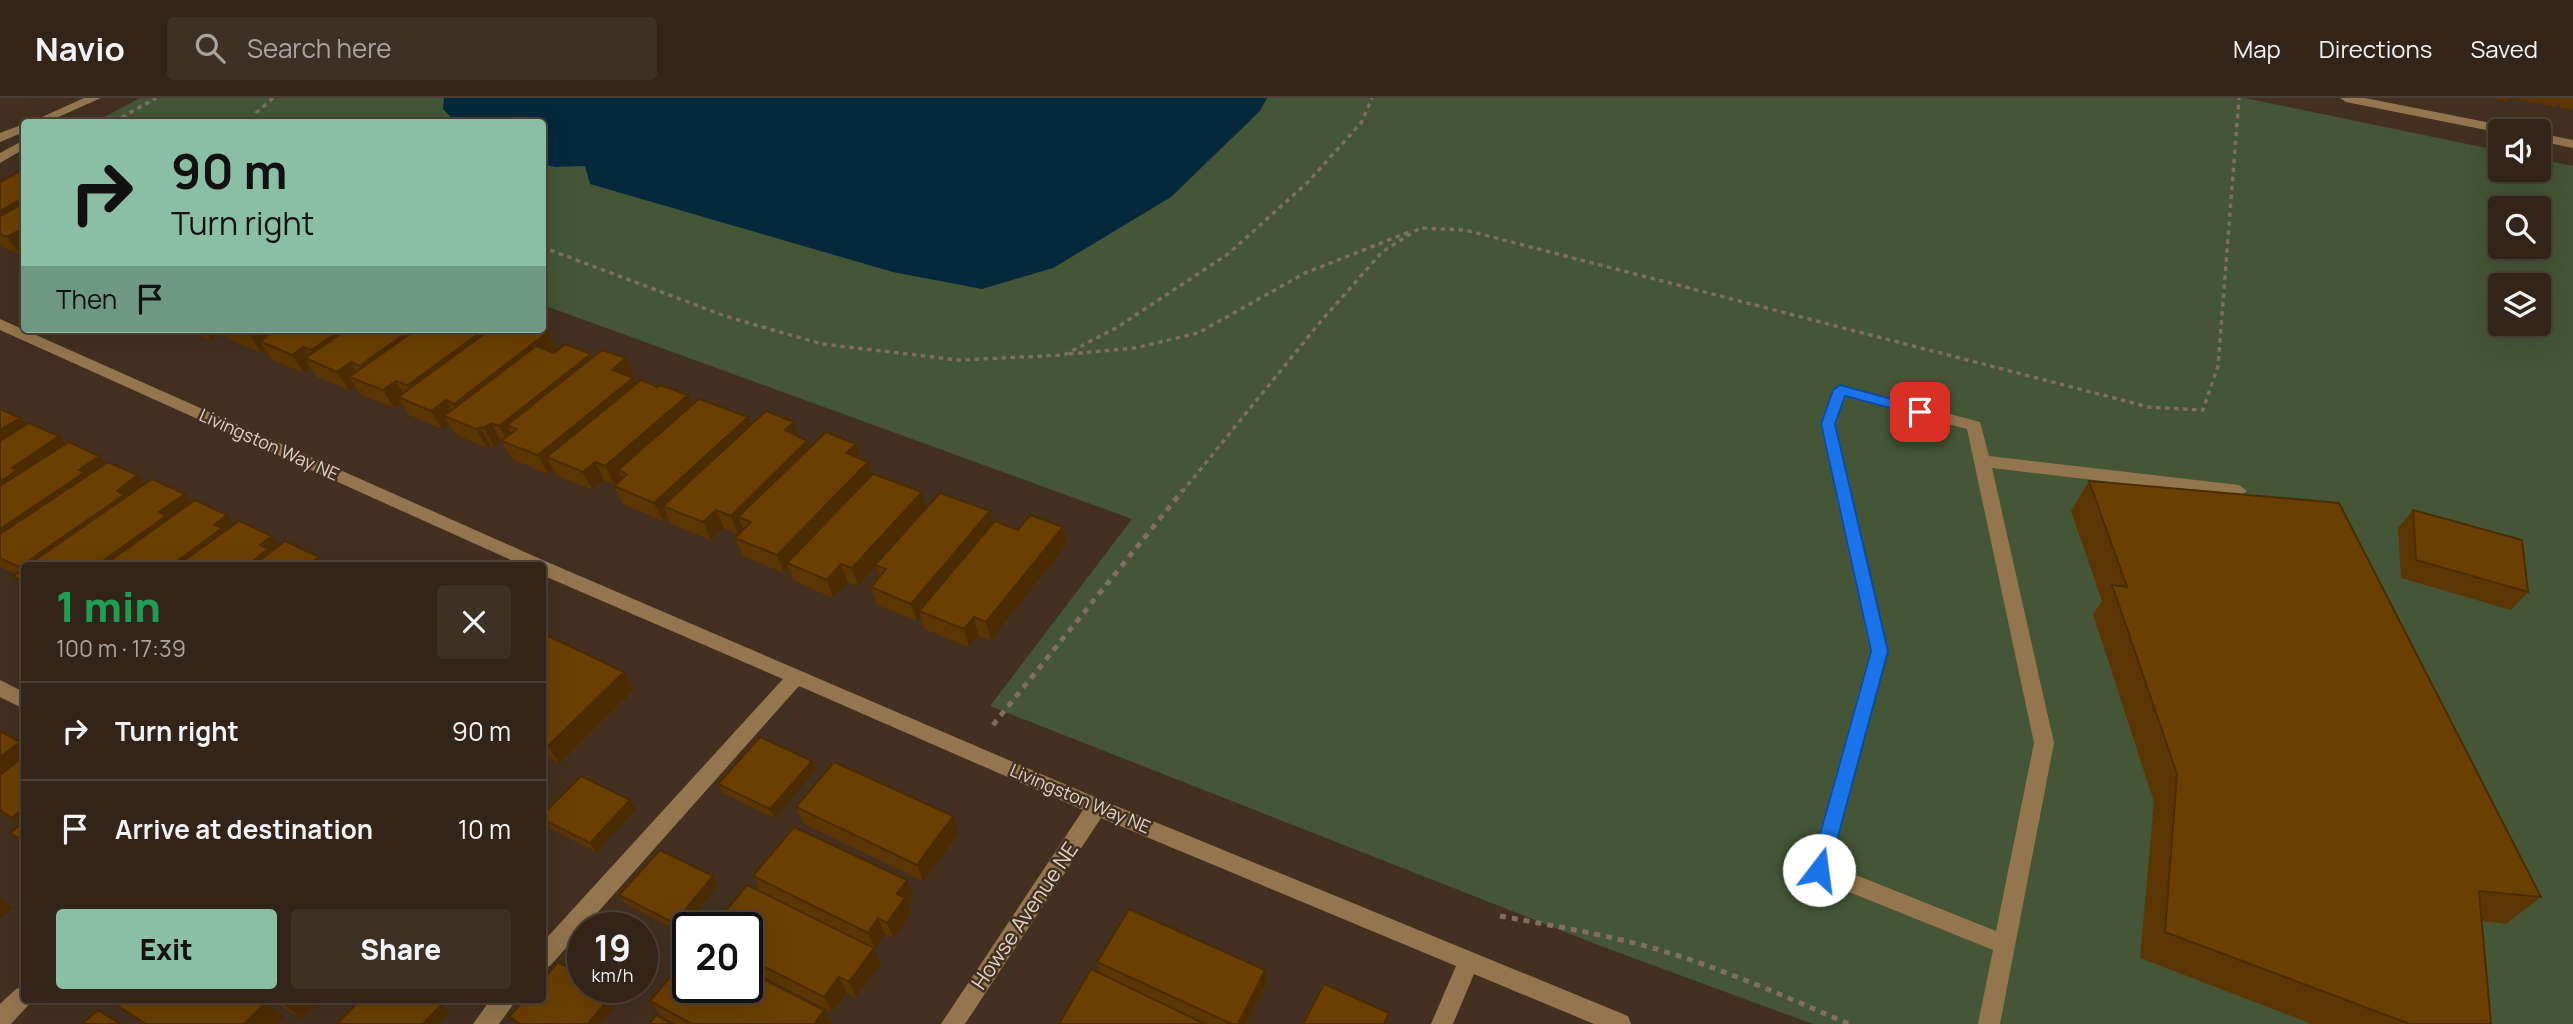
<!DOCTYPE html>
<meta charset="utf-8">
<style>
:root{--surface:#322418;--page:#3d3025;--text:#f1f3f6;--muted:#a8a4a2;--line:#4d4137;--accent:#8abfa5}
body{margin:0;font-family:Manrope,sans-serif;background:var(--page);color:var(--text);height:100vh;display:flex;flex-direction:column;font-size:26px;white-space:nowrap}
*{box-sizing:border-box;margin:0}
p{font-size:23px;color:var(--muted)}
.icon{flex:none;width:38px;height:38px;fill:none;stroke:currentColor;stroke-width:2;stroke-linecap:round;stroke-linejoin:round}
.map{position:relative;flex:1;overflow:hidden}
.details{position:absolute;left:21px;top:464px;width:525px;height:441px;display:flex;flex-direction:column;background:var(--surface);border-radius:7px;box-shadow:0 7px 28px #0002,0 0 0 2px var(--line)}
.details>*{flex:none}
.guide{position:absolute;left:21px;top:21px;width:525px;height:214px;border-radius:7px;box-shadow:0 7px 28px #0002,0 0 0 2px var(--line);background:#8abfa5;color:#111;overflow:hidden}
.fabs{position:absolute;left:2488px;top:21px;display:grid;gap:14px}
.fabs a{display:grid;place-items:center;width:63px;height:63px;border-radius:7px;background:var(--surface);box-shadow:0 7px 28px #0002,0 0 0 2px var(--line);font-size:35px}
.speed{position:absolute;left:567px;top:814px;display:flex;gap:14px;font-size:35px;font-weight:700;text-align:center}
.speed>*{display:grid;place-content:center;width:91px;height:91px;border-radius:50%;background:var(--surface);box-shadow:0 7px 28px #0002,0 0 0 2px var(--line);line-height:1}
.speed small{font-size:18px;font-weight:400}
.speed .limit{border:4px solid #111;border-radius:10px;background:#fff;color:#111}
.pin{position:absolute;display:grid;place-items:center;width:60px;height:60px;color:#fff;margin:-30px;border-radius:14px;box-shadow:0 4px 10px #0006}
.me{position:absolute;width:77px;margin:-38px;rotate:15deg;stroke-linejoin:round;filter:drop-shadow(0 0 5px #0008)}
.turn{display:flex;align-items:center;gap:24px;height:147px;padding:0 35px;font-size:32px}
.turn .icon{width:91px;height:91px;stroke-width:2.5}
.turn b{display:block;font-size:49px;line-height:60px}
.then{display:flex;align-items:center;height:66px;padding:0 35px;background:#0003;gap:14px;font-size:26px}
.round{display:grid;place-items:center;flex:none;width:74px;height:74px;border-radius:7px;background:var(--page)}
.summary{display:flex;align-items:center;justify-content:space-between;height:119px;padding:0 35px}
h1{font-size:42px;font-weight:800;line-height:52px;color:#1e9e55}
.cta{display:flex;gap:14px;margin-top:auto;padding:14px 35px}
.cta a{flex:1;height:80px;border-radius:7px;background:var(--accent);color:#111;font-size:28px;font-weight:800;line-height:80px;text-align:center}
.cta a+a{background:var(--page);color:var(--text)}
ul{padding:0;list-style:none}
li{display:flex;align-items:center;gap:21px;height:98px;padding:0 35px;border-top:2px solid var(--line)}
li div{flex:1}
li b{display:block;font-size:26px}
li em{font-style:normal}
header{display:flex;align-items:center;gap:42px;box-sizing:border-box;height:98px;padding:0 35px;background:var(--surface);border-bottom:2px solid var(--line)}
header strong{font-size:33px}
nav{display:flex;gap:38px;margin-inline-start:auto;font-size:24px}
.search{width:490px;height:63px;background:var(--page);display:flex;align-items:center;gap:18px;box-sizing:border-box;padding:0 24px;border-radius:7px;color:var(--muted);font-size:26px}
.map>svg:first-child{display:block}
</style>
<header>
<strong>Navio</strong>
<div class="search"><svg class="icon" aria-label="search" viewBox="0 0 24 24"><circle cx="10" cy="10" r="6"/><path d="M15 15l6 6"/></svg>Search here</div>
<nav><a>Map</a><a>Directions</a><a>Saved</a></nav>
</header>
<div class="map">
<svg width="2573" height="926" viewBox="0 0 2573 926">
<rect width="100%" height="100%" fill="#433020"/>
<!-- green -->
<path fill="#445635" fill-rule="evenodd" d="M140 0H2245L2501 53V72H2539V61L2573 68V926H1813L1606 850 990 608 1132 421 543 207 542 24H95ZM2501 110H2539V149H2501ZM2501 187H2539V226H2501Z"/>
<!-- water -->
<path fill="#04283c" d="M444 0H1267L1260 13 1171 99 1053 170 982 191 893 174 590 86 585 68 555 69 543 66 542 24H456L443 11Z"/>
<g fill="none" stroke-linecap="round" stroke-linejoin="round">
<!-- path-far1 -->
<path stroke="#7f6e61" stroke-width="3.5" stroke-dasharray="4.5 4.5" stroke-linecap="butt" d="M114 24 156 0
M255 24 256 15 273 0
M542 149 728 219 822 246 959 262 1064 257 1116 230 1228 156 1308 84 1361 25 1372 0
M1069 256 1135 250 1198 235 1305 175 1409 134
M1182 394 1321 223 1382 154 1420 130 1465 132 2149 309 2203 312 2218 268 2239 0"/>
<!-- path -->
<path stroke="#7f6e61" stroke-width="5" stroke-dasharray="6 6" stroke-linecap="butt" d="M993 627 1183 392
M1500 818C1560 829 1621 839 1679 858 1737 877 1793 902 1849 926"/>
<!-- minor -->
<path fill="#94764e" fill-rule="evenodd" d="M84 0H101L47 24H31Z
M2340 0H2365L2511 29 2517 33 2501 35 2346 4Z
M24 26V34L0 44V35Z
M2539 35 2573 42V50L2539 43Z
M24 42V51L0 65V55Z
M0 221 545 463 1104 703 1628 918 1631 926H1594L1474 876 1453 926H1431L1456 868 1101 720 965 926H941L1083 712 799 588 550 868 542 871V845L783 581 542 477V467H522L0 232Z
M1840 287 1980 324 1989 358 2239 387 2247 393 2239 399 1992 370 2054 645 2000 926H1978L1993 852 1812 779 1809 772 1870 553 1820 326 1832 292ZM1845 299 1967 331 2034 645 1996 833 1831 767 1888 553 1836 326Z
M0 582 24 594V611L0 599Z
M24 888V901H34L11 926H0V906L16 891Z
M491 901H517L499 926H473Z"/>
</g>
<!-- wall -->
<path fill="#5c3602" d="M2494 0H2509L2507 3Z
M2513 0H2573V12L2560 10 2559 4 2555 9Z
M24 71V155L21 157 0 148V84Z
M185 231H505L514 235 548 234 557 252 593 259 634 279 633 280 636 286 658 289 688 297 692 307 748 319 751 327 799 339 807 343 810 350 860 361 872 377 927 410 990 413 993 426 1018 432 1066 447 991 542 978 537 969 549 924 531 921 519 917 523 877 507 871 489 879 480 876 469 858 488 848 484 833 500 794 483 788 470 784 475 743 458 735 440 738 436 724 430 711 442 671 426 668 418 663 423 623 406 614 388 622 380 614 386 604 382 593 392 557 378 553 371 548 376 512 361 501 343 494 349 490 347 487 350 455 336 449 326 442 331 409 317 402 305 394 310 361 297 355 288 349 292 317 279 311 270 304 275 272 262 265 252 261 255 230 242 224 234 211 242Z
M0 311 20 320 26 327 59 338 66 346 99 358 106 366 137 377 145 386 192 405 279 448 319 459 24 467V498L19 492 24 488 13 478 15 476 0 469Z
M2089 383 2541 799 2506 826 2482 823 2491 926H2312L2140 860 2154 704 2093 516 2102 503 2071 413Z
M2413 412 2528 494 2511 512 2401 480 2398 430Z
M542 535 624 574 634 592 560 665 542 657Z
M0 633 24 658V746L10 735 21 727 0 714Z
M812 663 816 672 775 720 723 695 718 686Z
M796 709 953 718 959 735 923 783 804 726Z
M636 711 596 754 547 729 542 723V717Z
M713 778 718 787 680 834 625 805 619 797Z
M753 778 907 782 913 798 908 807 911 816 894 840 885 836 875 850H874L881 865 856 899 847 895 832 914 747 870V830L761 794Z
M1097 864 1265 872 1266 887 1246 926H1059L1100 875Z
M270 901H321L302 921Z
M110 903 266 904 284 919 278 926H143Z
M650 903 824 912 832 926H676L661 918Z"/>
<!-- shaded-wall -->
<path fill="#4b2c01" d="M24 100V125L0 136V113Z
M22 131 24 134V146L18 144 24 152V155L21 157 7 139Z
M203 231H222L224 234 211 242Z
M257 231H267L277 244 260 243 265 252 261 255 249 236Z
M343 231H381L321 267 311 252Z
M412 231H448L371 286 359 268Z
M477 231H494L419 306 408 287Z
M548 234 557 252 465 324 454 306Z
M303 249 313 264 305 260 311 270 304 275 292 257Z
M591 256 599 274 517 331 507 327 515 342 509 346 499 328Z
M626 260 634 279 620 290 612 272Z
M351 264 363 282 349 279 355 288 349 292 337 274Z
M633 280 641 298 547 359 553 371 548 376 538 357Z
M396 283 407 301 398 299 402 305 394 310 383 292Z
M688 297 695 315 618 372 622 380 614 386 605 368Z
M446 302 456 320 444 318 449 326 442 331 431 313Z
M748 319 755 338 663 408 668 418 663 423 654 405Z
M20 320 36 338 0 368V332Z
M794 324 800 342 785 332Z
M491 325 501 343 494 349 484 330Z
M480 329 490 347 487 350 476 331Z
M59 338 75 357 0 414V384L12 370Z
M807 343 813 362 738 419 744 432 738 437 731 418Z
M856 346 861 364 846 355Z
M99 358 115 376 0 459V431L79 372Z
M595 364 604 382 593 392 583 374Z
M868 364 874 382 787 465 788 470 784 475 777 457Z
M137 377 153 396 65 467H24V475L19 469Z
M922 394 927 412 875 467 876 469 858 488 852 470Z
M185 396 200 414 138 467H97L159 414Z
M716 412 724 430 711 442 703 424Z
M990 413 994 432 919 513 921 519 917 523 911 506Z
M227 417 242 435 212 467H172L214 427Z
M1063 429 1066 447 991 542 986 524Z
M272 438 286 457 281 467H248L260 447Z
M319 459 325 467H309Z
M841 466 848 484 833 500 827 482Z
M974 519 978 537 969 549 964 531Z
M624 574 634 592 560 665 548 648Z
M20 644 24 648V658L0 677V659Z
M542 661 550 671 542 678Z
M812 663 816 672 775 720 770 711Z
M630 702 636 711 596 754 590 745Z
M24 710V728L23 729 12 720Z
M953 718 959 735 923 783 917 767Z
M713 778 718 787 680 834 674 825Z
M907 782 913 798 908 807 911 816 894 840 887 825 897 796Z
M0 800 13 810 0 821Z
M542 804 546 808 542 812Z
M878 820 885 836 875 850 868 835Z
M874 850 881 865 856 899 849 884Z
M1265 872 1266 887 1246 926H1238Z
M839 879 847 895 832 914 824 899Z
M614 894 621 902 601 926H588Z
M288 901H321L302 921 284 906Z
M266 904 284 919 278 926H244Z
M442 906 450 914 438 926H423Z
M824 912 832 926H814Z"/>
<!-- building -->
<path fill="#6b3f02" stroke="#4b2c01" stroke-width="2" d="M24 71V100L0 113V84Z
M24 105V132L22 131 7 139 0 136V118Z
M24 141V146L18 144Z
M236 231H257L249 236Z
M279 231H343L311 252 303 249 292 257 260 243Z
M348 231H412L359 268 351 264 337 274 305 260Z
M417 231H485L408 287 396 283 383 292 349 279Z
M491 231H505L514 235 520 231H540L548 234 454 306 446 302 431 313 398 299Z
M565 246 591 256 499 328 491 325 484 330 480 329 476 331 444 318 536 248 554 255Z
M602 252 626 260 612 272 633 280 538 357 501 343 517 331 507 327Z
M641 282 658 289 660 287 688 297 605 368 595 364 583 374 547 359Z
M699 301 748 319 654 405 614 388 627 376 618 372Z
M0 311 20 320 0 332Z
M766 313 794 324 785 332 807 343 731 418 716 412 703 424 663 408Z
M29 325 59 338 12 370 18 372 0 384V343Z
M826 334 856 346 846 355 868 364 777 457 735 440 751 424 738 419Z
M69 344 99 358 79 372 85 374 0 431V388Z
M108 364 137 377 117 393 124 397 19 469 0 460V436Z
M873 376 922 394 852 470 841 466 827 482 787 465Z
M152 381 185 396 159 414 166 418 97 467H28Z
M2089 383 2339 405 2541 799 2479 793 2491 926H2410L2165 834 2177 676 2112 487 2127 489Z
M940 395 990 413 911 506 871 489 886 471 875 467Z
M195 402 227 417 214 427 222 430 172 467H104Z
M2413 412 2522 442 2528 494 2416 462Z
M1030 417 1063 429 986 524 974 519 964 531 919 513 995 423 1018 432Z
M239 423 272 438 260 447 268 451 248 467H178Z
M285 443 319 459 309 467H254Z
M24 470V484L13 478Z
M24 488V495L19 492Z
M542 535 624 574 548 648 542 646Z
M0 633 20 644 0 659Z
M760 639 812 663 770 711 718 686Z
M24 658V710L12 720 0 712V677Z
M834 664 953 718 917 767 796 709Z
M581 678 630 702 590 745 542 721V717Z
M24 724V744L10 735Z
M794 729 907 782 897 796 905 800 887 825 878 820 868 835 753 778Z
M660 752 713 778 674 825 619 797Z
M747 787 874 850 849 884 839 879 824 899 747 860V830H712Z
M1129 811 1265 872 1238 926H1232L1097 864Z
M688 857V889H747V873L824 912 814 926H692L650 903Z
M558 864 583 877V889H605L614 894 588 926H521L509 919 525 901H542V882Z
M1091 871 1205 926H1059Z
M1324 886 1389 915 1384 926H1303Z
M112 901H260L266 904 244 926H146L110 903Z
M276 901H288L284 906Z
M361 901H433L442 906 423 926H337Z
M98 912 121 926H82Z
M656 917 672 926H649Z"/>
<!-- route -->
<path fill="#1a73e8" stroke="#114b97" stroke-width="2" d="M1840 287 1925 310 1927 314 1920 318 1845 298 1835 326 1888 553 1829 772 1826 778 1819 780 1812 778 1810 772 1871 553 1821 326 1833 292Z"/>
<g text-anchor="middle" stroke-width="5" stroke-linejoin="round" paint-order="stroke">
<!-- street labels -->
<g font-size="18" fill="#dfd3c9" stroke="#433020">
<text transform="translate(269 347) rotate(24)" y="6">Livingston Way NE</text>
<text transform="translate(1080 701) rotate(23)" y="6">Livingston Way NE</text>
</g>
<!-- near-street labels -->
<g font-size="21" fill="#dfd3c9" stroke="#433020">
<text transform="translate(1025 818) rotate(-56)" y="7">Howse Avenue NE</text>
</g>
</g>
</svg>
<div class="fabs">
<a><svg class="icon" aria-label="sound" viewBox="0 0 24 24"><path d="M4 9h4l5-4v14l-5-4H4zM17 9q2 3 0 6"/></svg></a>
<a><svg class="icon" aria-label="search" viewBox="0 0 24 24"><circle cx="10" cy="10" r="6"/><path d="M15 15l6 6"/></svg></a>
<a><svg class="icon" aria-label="layers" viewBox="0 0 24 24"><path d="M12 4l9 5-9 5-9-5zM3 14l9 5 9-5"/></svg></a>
</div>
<div class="speed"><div>19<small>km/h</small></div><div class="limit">20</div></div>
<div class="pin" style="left:1920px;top:314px;background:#d93025"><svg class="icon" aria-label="arrive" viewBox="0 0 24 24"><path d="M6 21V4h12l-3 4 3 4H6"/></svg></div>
<svg class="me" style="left:1819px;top:772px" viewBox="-20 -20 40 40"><circle r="19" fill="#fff"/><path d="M0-13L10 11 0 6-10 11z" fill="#1a73e8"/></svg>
<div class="guide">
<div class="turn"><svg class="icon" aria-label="right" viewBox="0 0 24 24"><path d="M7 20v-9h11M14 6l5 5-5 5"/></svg><div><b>90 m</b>Turn right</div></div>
<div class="then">Then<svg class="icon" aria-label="arrive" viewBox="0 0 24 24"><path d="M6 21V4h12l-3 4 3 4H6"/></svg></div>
</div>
<section class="details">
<div class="summary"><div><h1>1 min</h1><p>100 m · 17:39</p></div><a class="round"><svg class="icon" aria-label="close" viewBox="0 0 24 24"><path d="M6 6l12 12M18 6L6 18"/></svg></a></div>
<ul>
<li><svg class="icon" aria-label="right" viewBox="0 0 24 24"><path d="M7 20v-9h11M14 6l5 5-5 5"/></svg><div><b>Turn right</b></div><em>90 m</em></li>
<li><svg class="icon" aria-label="arrive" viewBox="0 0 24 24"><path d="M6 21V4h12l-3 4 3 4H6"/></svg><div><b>Arrive at destination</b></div><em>10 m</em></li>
</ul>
<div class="cta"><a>Exit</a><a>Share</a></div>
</section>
</div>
